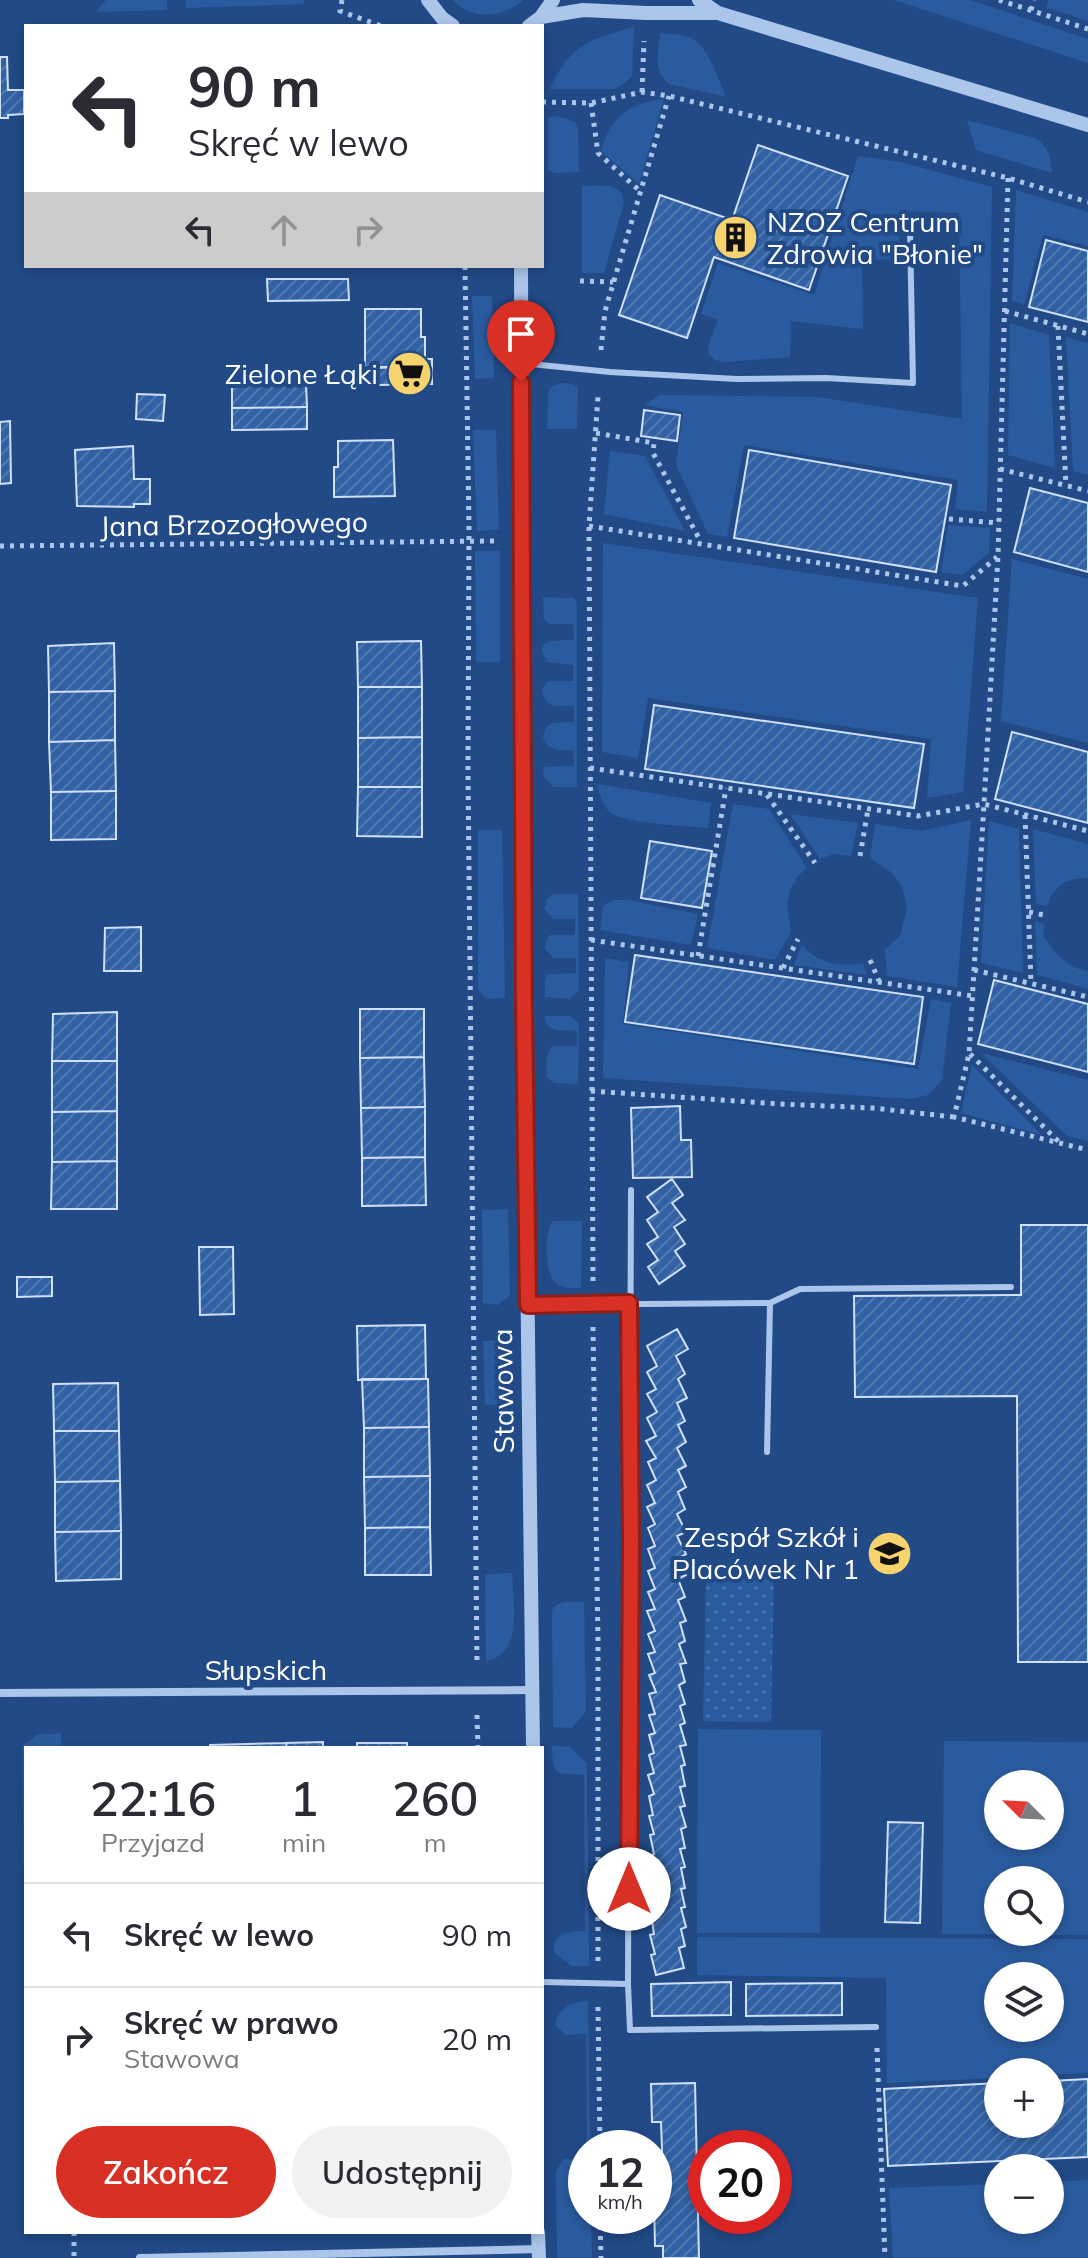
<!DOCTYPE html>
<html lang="pl">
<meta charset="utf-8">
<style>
:root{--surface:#fff;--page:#f2f2f3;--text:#2b2b33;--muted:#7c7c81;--line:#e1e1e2;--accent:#d93025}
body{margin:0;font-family:Mulish,sans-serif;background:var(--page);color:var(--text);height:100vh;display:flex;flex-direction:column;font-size:30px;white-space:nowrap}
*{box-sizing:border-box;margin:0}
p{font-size:26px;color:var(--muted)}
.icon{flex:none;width:44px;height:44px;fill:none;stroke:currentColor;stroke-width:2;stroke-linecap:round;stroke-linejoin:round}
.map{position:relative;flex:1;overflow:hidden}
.sheet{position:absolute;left:24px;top:1746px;width:520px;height:488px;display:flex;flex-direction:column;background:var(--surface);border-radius:0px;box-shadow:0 4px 12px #0003}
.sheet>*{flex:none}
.top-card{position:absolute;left:24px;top:24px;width:520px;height:244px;border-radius:0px;box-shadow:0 4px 12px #0003;background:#fff;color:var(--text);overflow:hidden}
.needle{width:52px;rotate:294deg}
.controls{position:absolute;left:984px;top:1770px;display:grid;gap:16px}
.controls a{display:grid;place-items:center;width:80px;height:80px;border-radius:50%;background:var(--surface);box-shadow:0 4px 12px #0003;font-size:40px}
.speed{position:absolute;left:568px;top:2130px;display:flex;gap:16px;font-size:40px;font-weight:700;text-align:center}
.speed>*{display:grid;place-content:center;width:104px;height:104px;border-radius:50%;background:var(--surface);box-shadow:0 4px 12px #0003;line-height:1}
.speed small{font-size:20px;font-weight:400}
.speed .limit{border:12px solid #d22;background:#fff;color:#111}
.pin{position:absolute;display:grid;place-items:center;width:68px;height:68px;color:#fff;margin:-82px -34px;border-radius:50% 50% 50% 0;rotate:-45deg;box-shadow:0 0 8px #0007}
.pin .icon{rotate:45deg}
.me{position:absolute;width:88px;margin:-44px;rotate:0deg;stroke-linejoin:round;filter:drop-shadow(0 0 6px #0008)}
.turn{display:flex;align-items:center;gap:28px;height:168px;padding:0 32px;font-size:36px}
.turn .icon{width:104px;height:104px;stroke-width:2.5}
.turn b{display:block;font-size:56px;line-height:68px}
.lanes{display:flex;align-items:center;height:76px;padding:0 32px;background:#0003;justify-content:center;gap:40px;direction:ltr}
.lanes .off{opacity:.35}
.eta{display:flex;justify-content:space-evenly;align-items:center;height:136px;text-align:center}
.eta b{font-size:48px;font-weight:600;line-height:56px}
.button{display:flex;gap:16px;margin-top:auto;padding:16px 32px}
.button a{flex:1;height:92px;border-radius:48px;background:var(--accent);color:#fff;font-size:32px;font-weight:600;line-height:92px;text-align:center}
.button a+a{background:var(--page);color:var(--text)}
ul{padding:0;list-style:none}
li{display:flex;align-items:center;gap:24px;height:104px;padding:0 32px;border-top:2px solid var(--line)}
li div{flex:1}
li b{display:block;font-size:30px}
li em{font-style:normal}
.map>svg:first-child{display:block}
</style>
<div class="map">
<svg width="1088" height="2258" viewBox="0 0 1088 2258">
<defs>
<pattern id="park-dots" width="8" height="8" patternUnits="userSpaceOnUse" patternTransform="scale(2)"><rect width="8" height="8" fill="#2b5b9f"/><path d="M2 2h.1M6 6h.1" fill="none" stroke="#4b74ad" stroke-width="1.8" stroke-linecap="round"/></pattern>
<pattern id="building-hatch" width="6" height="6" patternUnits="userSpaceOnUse" patternTransform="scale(2)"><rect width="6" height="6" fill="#3161a4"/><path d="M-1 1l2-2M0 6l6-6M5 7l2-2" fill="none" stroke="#5079b2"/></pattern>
</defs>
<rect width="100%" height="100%" fill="#214a87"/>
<!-- grass -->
<path fill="#2b5b9f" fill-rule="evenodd" d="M106 0H167V10L96 12Z
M186 0H304V4L186 8Z
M452 0H523C501 19 473 20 452 0Z
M894 0H970L1088 39V63Z
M1049 0H1088V21L1046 7Z
M634 27 632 76 625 83 614 89H550C570 44 589 40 634 27Z
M660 33C671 34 684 34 693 39 708 47 719 81 726 97L669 84C652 70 659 53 660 33Z
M664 99 639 184 601 151C611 116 629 103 664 99Z
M558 116 575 122 578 127 579 172 555 173 548 170V117Z
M967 120 1035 138C1049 147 1051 157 1052 173L976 150Z
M858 156 901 162 992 187 987 512 955 509 958 480 744 445 727 537 708 534 676 465 683 412 645 405 659 395 817 397 962 419 959 213 900 211 898 259 862 260 863 329 791 321 790 357 725 362 715 360 709 355 708 346 718 320 701 314 718 263 814 295Z
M582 186C599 186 623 181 624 203L604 273H582Z
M1016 190 1088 212V246L1043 235 1024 305 1012 301Z
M492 296 494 378 475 379 472 296Z
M1010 323 1049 335 1055 468 1008 455Z
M1066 337 1088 343V475L1073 471Z
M563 383 572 384 578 388 577 429H547L548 393 553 385Z
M473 430H496L499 530 477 531Z
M610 451 645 456 685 531 604 514Z
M948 525 990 528 989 553 962 575 941 572Z
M603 543 978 598 963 792 927 798 931 739 648 698 638 758 602 752Z
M475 551H500V662H476Z
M1012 559 1088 579V743L1001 721Z
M543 597 574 598 577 603V787H553L544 777 543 767 574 766 573 750C559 750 550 752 543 738L546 727 553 723 574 722V706C556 706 547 710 542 690L548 681H573V665L548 662C529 637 560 641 574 640L573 624H549L544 619Z
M597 784 711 803 708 828C687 826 625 823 611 813 602 806 600 794 597 784Z
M733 804 769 809 807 868 799 875 791 888 787 903 791 932 775 960 707 948Z
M790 814 858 823 851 856 834 854 820 859Z
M971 820 957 987 887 976 885 950 900 936 907 908 902 887 892 873 870 858 875 824 922 831Z
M989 821 1019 829 1023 973 981 963Z
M1033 829 1088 844V878C1067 877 1053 886 1047 906L1036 904Z
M478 830H502L505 998 486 999 478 989Z
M554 894H578L579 990 570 999 545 997V979L548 974 576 973V958H554L545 949 546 941 550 935H575V919H554L544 909 547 899Z
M613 900H629L698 914 691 945 600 930 603 906Z
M1035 921 1044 924 1043 936C1056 953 1066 968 1088 971V989L1037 975Z
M802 945C818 964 839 967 863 963L867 975 794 965Z
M605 958 629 962 623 1024 918 1069 931 999 951 1003 942 1080 928 1095 910 1099 603 1078Z
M544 1016H570L579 1023 578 1084 554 1083 547 1077C546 1065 545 1056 552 1046H577V1031C563 1030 548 1034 544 1016Z
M981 1053 1088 1080V1141L1067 1136Z
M972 1065 1042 1135 961 1113Z
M508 1209 510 1295 498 1305 483 1303 482 1210Z
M553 1221H582L581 1288C572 1288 563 1289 556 1283 544 1273 544 1232 553 1221Z
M509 1340 510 1404 485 1405 483 1341Z
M512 1573C513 1602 524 1655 486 1661L485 1574Z
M584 1602 586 1711 572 1728 553 1727 552 1611C557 1599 572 1603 584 1602Z
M698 1729 821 1730 820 1933H697Z
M61 1733V1748H26V1891L24 1889 22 1746 37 1735Z
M944 1741 1088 1742V1935L942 1934ZM998 1784H1050V1836H998ZM998 1880H1050V1932H998Z
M552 1746 570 1747 587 1764 589 1966H571L554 1952C553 1932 569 1932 585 1931L584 1775C556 1772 552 1779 552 1746Z
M697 1937 1088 1939V2073L1050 2075V2072H998V2078L887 2083 886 1978 697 1975ZM998 1976H1050V2028H998Z
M588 2001 590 2148H587L586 2034 566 2035 556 2026C556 2008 572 2002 588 2001Z
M564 2159H586V2216H591L592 2258H557L556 2171Z
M1088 2180V2258H893L889 2188 998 2184V2220H1050V2182Z"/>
<!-- park -->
<path fill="url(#park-dots)" d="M706 1573 774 1574 771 1722 703 1721Z"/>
<!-- building -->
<path fill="url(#building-hatch)" stroke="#d0e0f7" stroke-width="2" d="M0 57H7L8 90H24V114L8 115V118H0Z
M758 145 848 176 809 290 714 257 687 338 619 315 660 195 732 220Z
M1046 240 1088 251V322L1029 307Z
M267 279H348L349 300 268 301Z
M365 309H421V337H425V367L365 368Z
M425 359H432V384L377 385V367H425Z
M306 382 307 407 232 408V383Z
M137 394 165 395 163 421 136 419Z
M307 407V429L232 430V408Z
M644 410 680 415 677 441 641 436Z
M10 421 11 483 0 484V422Z
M393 440 395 496 334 497V467H338V441Z
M133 446 134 479H150V504H134V507L77 506 75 450Z
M749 450 951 485 936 572 734 538Z
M1030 488 1088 503V572L1014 552Z
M421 641 422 687H358L357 642Z
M114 643 115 691 49 692 48 646Z
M358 687H422V737L358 738Z
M115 691V740L49 742V692Z
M654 705 924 744 914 808 645 769Z
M1012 732 1088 752V823L995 799Z
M422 737V787H358V738Z
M115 740 116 791 51 792 49 742Z
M358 787H422V837L357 836Z
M116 791V839L51 840V792Z
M650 841 712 851 702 908 641 898Z
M141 927V971H104L105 928Z
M635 955 923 997 914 1064 625 1022Z
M994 980 1088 1004V1072L978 1044Z
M360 1009H424V1057L360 1058Z
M117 1012V1061H52L53 1014Z
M424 1057 425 1107 361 1108 360 1058Z
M52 1061H117V1111L52 1112Z
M680 1106 681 1140H691L692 1177 633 1178 631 1108Z
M425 1107V1157L362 1158 361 1108Z
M117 1111V1161L52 1162V1112Z
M425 1157 426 1205 362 1206V1158Z
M117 1161V1209H51L52 1162Z
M672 1179 683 1195 672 1203 685 1220 674 1227 685 1244 675 1251 685 1266 659 1284 648 1267 658 1260 647 1244 658 1237 647 1220 658 1212 647 1197Z
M1021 1225H1088V1662H1018L1017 1396 855 1397 854 1296 1021 1295Z
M199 1247H233L234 1314 200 1315Z
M17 1277H52V1296L17 1297Z
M425 1325 426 1379 358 1380 357 1326Z
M677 1329 688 1349 676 1356 685 1374 678 1379 687 1398 677 1403 685 1421 678 1425 686 1442 677 1448 686 1466 678 1470 686 1487 678 1492 685 1509 677 1514 686 1532 677 1536 686 1554 679 1558 686 1575 678 1579 685 1597 678 1600 686 1621 680 1623 685 1641 679 1644 686 1663 680 1664 685 1682 679 1685 685 1704 680 1706 685 1723 680 1725 686 1745 680 1746 685 1765 681 1766 685 1786 680 1787 685 1806 680 1807 686 1827 681 1829 685 1848 680 1849 685 1867 681 1868 685 1888 681 1889 685 1907 681 1908 686 1927 681 1929 685 1946 679 1948 684 1968 656 1975 651 1955 655 1954 650 1935 654 1934 651 1915H654L650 1895 654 1894 650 1875 654 1874 650 1856 654 1854 650 1835 654 1834 649 1816 653 1815 649 1796 654 1794 648 1775 654 1773 649 1755 654 1753 649 1735 655 1733 649 1715 655 1714 649 1694 656 1692 649 1675 655 1673 648 1654 655 1652 648 1634 655 1631 647 1611 655 1609 648 1592 655 1589 648 1571 655 1568 648 1549 655 1546 648 1528 655 1524 647 1507 655 1503 647 1485 656 1480 648 1462 656 1458 646 1441 656 1436 647 1418 657 1412 647 1394 656 1389 647 1372 657 1366 647 1346Z
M362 1379H428L429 1427 364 1428Z
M118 1383 119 1431H54L53 1384Z
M429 1427 430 1476 364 1477V1428Z
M54 1431H119L120 1481 55 1482Z
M430 1476V1527L365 1528 364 1477Z
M120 1481 121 1531 55 1532V1482Z
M430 1527 431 1575H365V1528Z
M121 1531V1579L56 1581 55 1532Z
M323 1742V1748H287L286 1743Z
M286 1743 287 1748H210V1745Z
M357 1743H407V1748H357Z
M888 1822 923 1823 920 1923 885 1922Z
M731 1982V2015L652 2016 651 1984Z
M842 1983V2015L746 2016V1984Z
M1088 2079V2157L888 2166 884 2089 998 2083V2124H1050V2081Z
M695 2083 699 2258H663V2246H655L654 2200V2177H663L661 2122H652L651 2084Z"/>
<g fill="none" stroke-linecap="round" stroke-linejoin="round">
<!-- path -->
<path stroke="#abc6ea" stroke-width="5" stroke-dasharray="4 6" stroke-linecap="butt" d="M342 0 340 11 381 26
M999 0 1088 29
M1031 10 1034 0
M642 92 644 41
M542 102 591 103 642 92 669 96 1008 178 1088 202
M591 103 598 153 641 192
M1008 178 998 556 984 804 969 1054 954 1117 1088 1150
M465 266 469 527 468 770 477 1665
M580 281 613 282
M1005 311 1088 334
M1058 326 1066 486
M601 350 605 311 669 96
M596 433 654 443 653 453 701 542
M1000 469 1088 491
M949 519 999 523
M589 526 963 586 997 557
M0 546 495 541
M590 768 918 816 984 804 1088 831
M767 795 815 863
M1025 815 1031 983
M860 856 868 809
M1029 912 1044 915
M591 940 973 996
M698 956 726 788
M870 960 879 981
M783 968 798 939
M974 970 1088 997
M970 1054 1060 1143
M591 1091 780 1104 873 1108 954 1117
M593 1281 589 526 598 396
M593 1327 598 1640V1961
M477 1715 478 1748
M598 2007 600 2148
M877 2048 885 2258
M600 2216 601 2258
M74 2232V2258"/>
<!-- service -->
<path stroke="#abc6ea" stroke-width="6" d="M521 363 610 372 737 379 826 378 913 383 910 231
M770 1303 800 1289 1011 1287
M528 1305 770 1303 767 1452
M542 1982 628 1984 631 1190
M628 1984 630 2030 876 2027"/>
<!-- minor -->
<path stroke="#abc6ea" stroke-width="8" d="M0 1693 533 1690
M140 2258 539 2249"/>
<!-- tertiary -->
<path stroke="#abc6ea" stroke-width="14" d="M428 0 442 18 453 26
M699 0 718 13 1088 125
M541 17 583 10 646 13H718
M529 26 541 17 553 0
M521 266 524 1006 533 1748
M538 2232 539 2258"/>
</g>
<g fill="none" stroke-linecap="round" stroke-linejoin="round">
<defs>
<path id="route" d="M521 382 524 1006 528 1305 629 1303 631 1539 629 1889"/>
</defs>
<!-- route casing -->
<use href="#route" stroke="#8d1f18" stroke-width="20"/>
<!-- route -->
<use href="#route" stroke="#d93025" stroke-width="14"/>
</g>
<!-- icons -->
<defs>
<symbol id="building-disc" viewBox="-11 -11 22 22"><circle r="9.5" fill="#f6d36d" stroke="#214a87"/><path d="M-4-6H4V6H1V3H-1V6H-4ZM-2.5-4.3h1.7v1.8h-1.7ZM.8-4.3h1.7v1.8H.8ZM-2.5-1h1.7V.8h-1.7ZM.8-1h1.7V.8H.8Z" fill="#111"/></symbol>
<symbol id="supermarket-disc" viewBox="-11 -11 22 22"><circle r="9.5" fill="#f6d36d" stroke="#214a87"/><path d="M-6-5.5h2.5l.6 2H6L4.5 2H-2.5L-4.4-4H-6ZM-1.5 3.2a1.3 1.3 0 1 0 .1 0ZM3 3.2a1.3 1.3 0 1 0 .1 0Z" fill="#111"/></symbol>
<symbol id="school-disc" viewBox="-11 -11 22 22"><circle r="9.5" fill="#f6d36d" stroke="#214a87"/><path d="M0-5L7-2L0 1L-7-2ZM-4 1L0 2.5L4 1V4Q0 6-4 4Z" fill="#111"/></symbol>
</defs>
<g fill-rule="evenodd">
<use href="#building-disc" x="710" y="212" width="51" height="51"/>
<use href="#supermarket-disc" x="384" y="348" width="51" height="51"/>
<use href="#school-disc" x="864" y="1528" width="51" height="51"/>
</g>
<g text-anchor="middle" stroke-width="8" stroke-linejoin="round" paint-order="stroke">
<!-- poi labels -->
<g font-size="28" fill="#fff" stroke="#214a87" text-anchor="end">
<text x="767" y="232" text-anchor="start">NZOZ Centrum<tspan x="767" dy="32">Zdrowia "Błonie"</tspan></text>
<text x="378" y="384">Zielone Łąki</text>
<text x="859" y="1547">Zespół Szkół i<tspan x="859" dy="32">Placówek Nr 1</tspan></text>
</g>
<!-- street labels -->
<g font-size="28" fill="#fff" stroke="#214a87">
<text transform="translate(234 524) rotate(-1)" y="10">Jana Brzozogłowego</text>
<text transform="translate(503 1391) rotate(-91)" y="10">Stawowa</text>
<text x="266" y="1680">Słupskich</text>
</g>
</g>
</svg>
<div class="controls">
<a><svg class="needle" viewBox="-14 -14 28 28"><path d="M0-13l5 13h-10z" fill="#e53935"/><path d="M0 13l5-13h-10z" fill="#7c7c81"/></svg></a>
<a><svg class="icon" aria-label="search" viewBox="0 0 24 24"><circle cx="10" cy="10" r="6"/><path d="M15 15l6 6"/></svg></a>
<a><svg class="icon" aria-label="layers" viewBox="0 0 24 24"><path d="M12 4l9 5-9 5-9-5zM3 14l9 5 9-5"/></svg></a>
<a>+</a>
<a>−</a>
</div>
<div class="speed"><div>12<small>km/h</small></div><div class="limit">20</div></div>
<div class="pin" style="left:521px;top:382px;background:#d93025"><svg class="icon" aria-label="arrive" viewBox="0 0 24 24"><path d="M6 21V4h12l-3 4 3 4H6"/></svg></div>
<svg class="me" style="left:629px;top:1889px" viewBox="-20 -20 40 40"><circle r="19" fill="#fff"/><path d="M0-13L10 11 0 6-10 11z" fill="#d93025"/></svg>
<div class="top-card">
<div class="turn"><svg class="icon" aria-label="left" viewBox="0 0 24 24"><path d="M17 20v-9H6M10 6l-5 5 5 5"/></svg><div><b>90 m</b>Skręć w lewo</div></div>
<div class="lanes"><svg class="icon" aria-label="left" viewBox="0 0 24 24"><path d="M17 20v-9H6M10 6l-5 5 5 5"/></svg><svg class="icon off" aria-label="ahead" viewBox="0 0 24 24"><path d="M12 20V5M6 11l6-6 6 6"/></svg><svg class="icon off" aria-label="right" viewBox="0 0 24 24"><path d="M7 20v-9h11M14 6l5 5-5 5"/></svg></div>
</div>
<section class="sheet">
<div class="eta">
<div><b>22:16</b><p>Przyjazd</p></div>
<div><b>1</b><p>min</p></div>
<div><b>260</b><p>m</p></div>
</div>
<ul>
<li><svg class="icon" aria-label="left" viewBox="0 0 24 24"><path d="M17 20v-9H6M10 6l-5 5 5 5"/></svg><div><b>Skręć w lewo</b></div><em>90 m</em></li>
<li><svg class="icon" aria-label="right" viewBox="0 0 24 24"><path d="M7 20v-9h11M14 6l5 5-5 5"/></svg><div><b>Skręć w prawo</b><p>Stawowa</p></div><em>20 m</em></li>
</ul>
<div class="button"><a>Zakończ</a><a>Udostępnij</a></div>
</section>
</div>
